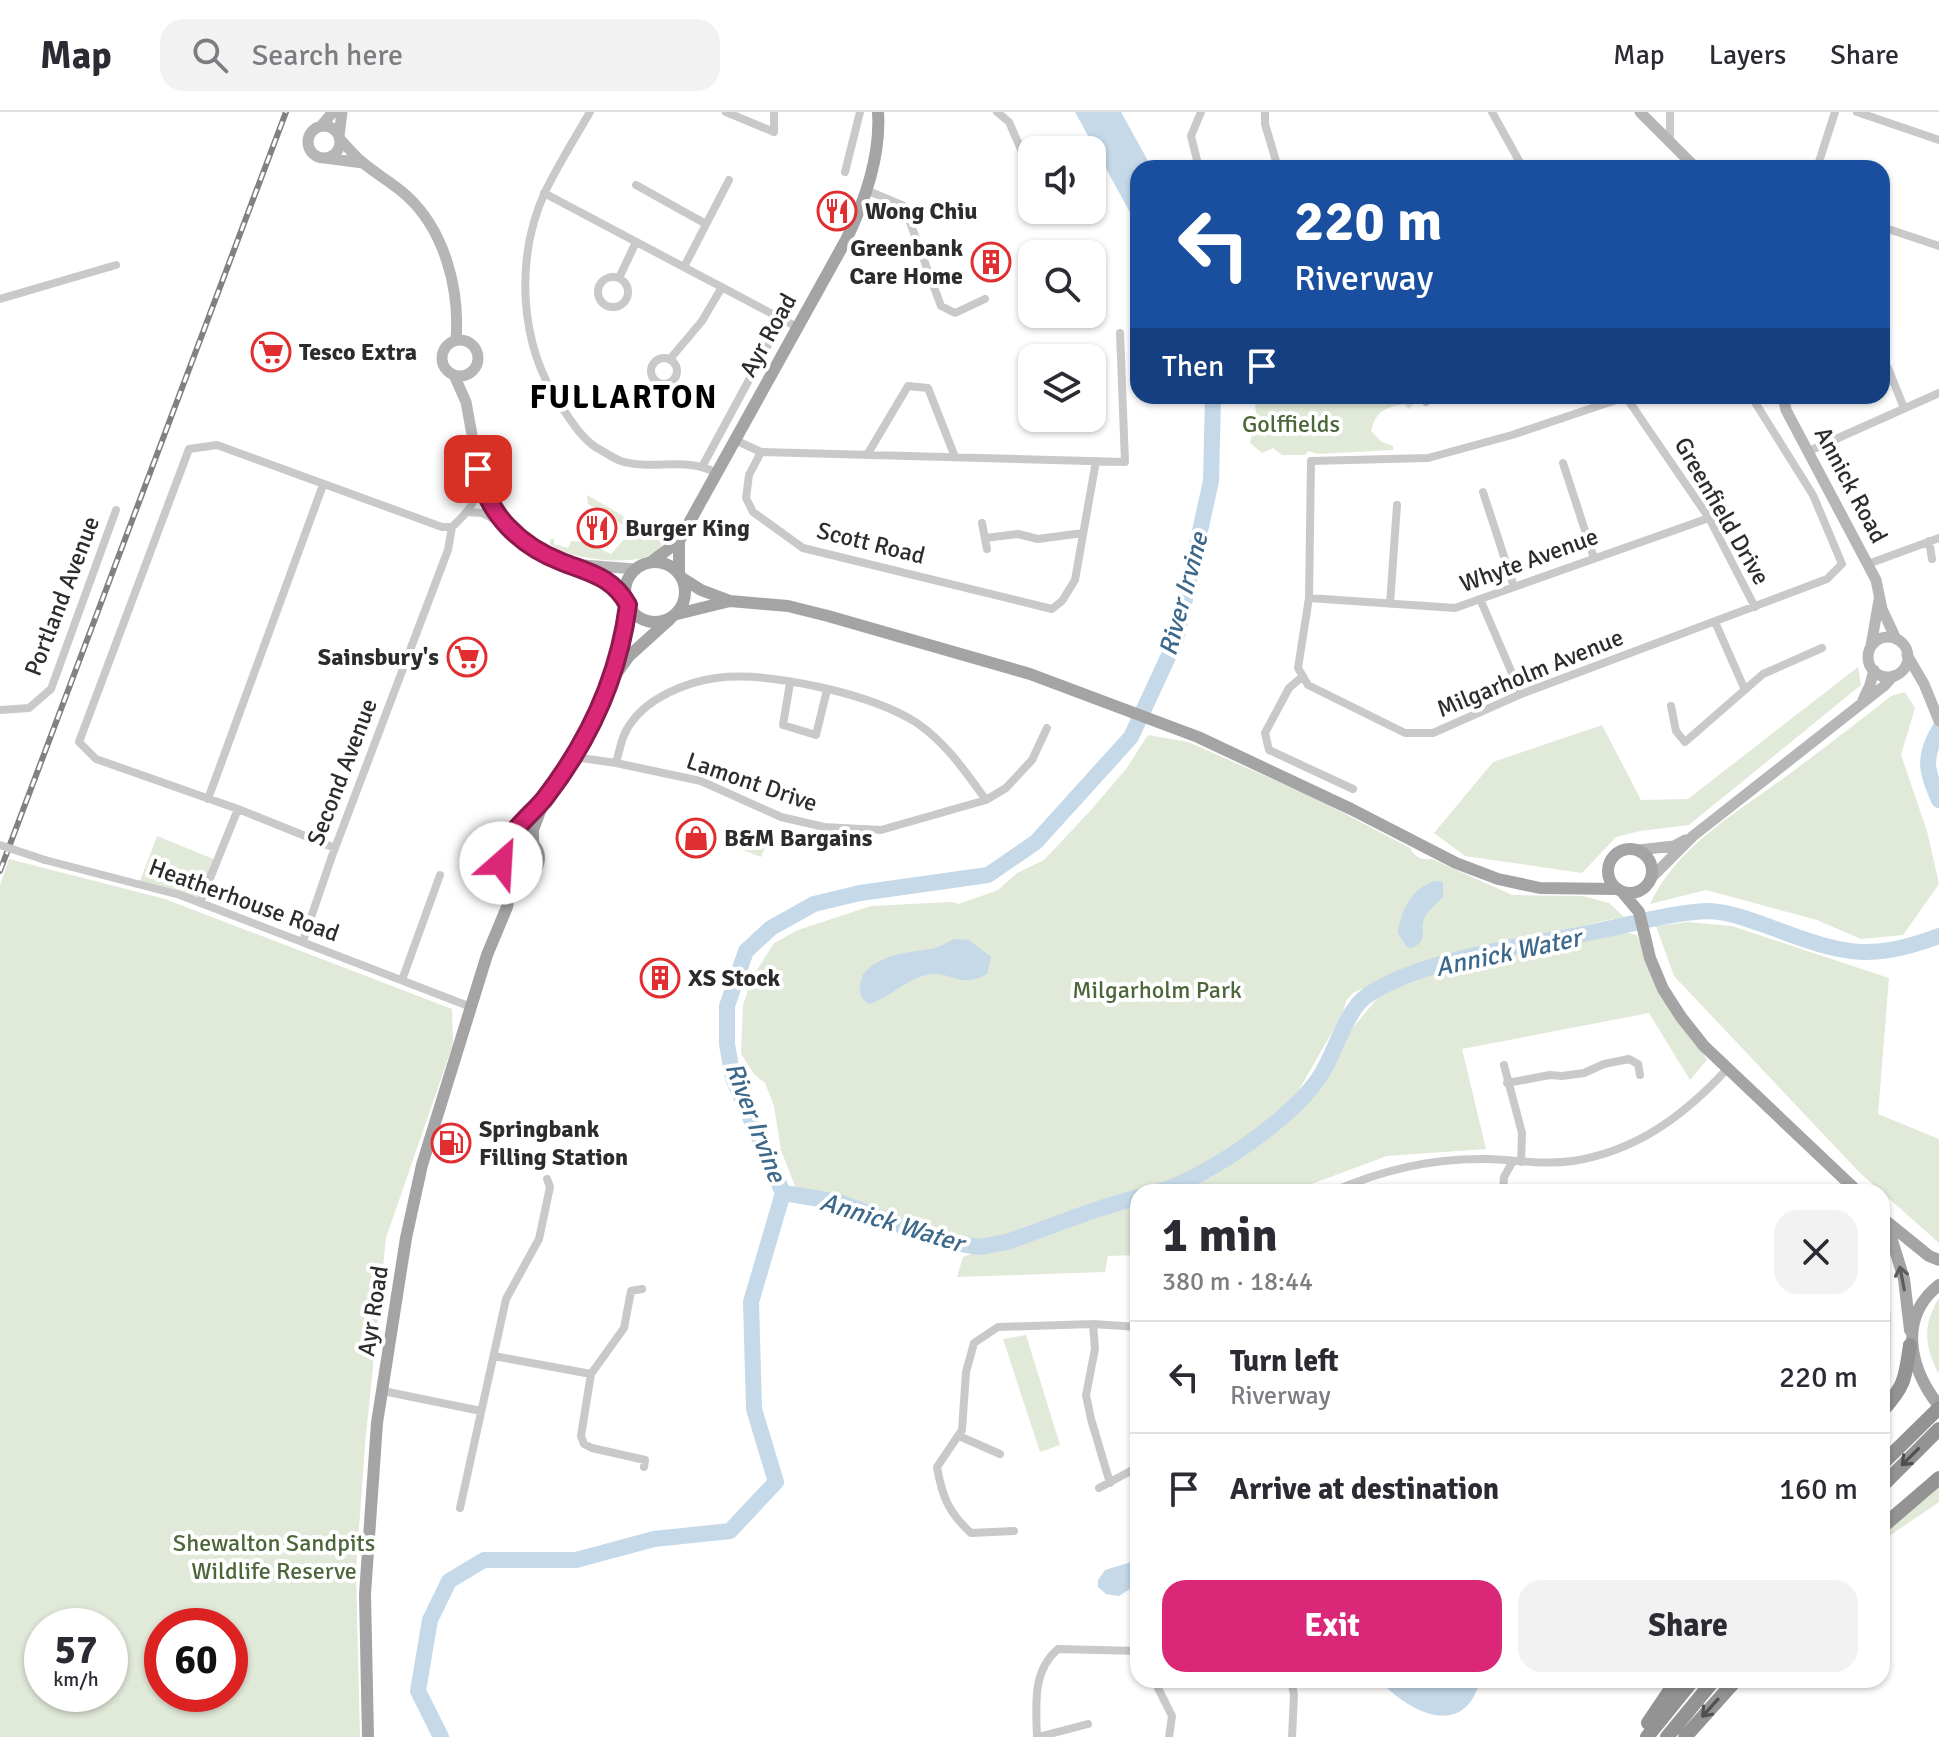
<!DOCTYPE html>
<meta charset="utf-8">
<style>
:root{--surface:#fff;--page:#f2f2f3;--text:#2b2b33;--muted:#7c7c81;--line:#e1e1e2;--accent:#db2777}
body{margin:0;font-family:Signika,sans-serif;background:var(--page);color:var(--text);height:100vh;display:flex;flex-direction:column;font-size:30px;white-space:nowrap}
*{box-sizing:border-box;margin:0}
p{font-size:26px;color:var(--muted)}
.icon{flex:none;width:44px;height:44px;fill:none;stroke:currentColor;stroke-width:2;stroke-linecap:round;stroke-linejoin:round}
.map{position:relative;flex:1;overflow:hidden}
.details{position:absolute;left:1130px;top:1072px;width:760px;height:504px;display:flex;flex-direction:column;background:var(--surface);border-radius:24px;box-shadow:0 2px 6px #0004}
.details>*{flex:none}
.guide{position:absolute;left:1130px;top:48px;width:760px;height:244px;border-radius:24px;box-shadow:0 2px 6px #0004;background:#1a4fa0;color:#fff;overflow:hidden}
.fabs{position:absolute;left:1018px;top:24px;display:grid;gap:16px}
.fabs a{display:grid;place-items:center;width:88px;height:88px;border-radius:16px;background:var(--surface);box-shadow:0 2px 6px #0004;font-size:40px}
.speed{position:absolute;left:24px;top:1496px;display:flex;gap:16px;font-size:40px;font-weight:700;text-align:center}
.speed>*{display:grid;place-content:center;width:104px;height:104px;border-radius:50%;background:var(--surface);box-shadow:0 2px 6px #0004;line-height:1}
.speed small{font-size:20px;font-weight:400}
.speed .limit{border:12px solid #d22;background:#fff;color:#111}
.pin{position:absolute;display:grid;place-items:center;width:68px;height:68px;color:#fff;margin:-34px;border-radius:16px;box-shadow:0 4px 12px #0006}
.me{position:absolute;width:88px;margin:-44px;rotate:26deg;stroke-linejoin:round;filter:drop-shadow(0 0 6px #0008)}
.turn{display:flex;align-items:center;gap:28px;height:168px;padding:0 32px;font-size:36px}
.turn .icon{width:104px;height:104px;stroke-width:2.5}
.turn b{display:block;font-size:56px;line-height:68px}
.then{display:flex;align-items:center;height:76px;padding:0 32px;background:#0003;gap:16px;font-size:30px}
.round{display:grid;place-items:center;flex:none;width:84px;height:84px;border-radius:24px;background:var(--page)}
.headline{display:flex;align-items:center;justify-content:space-between;height:136px;padding:0 32px}
h1{font-size:48px;font-weight:700;line-height:60px}
.cta{display:flex;gap:16px;margin-top:auto;padding:16px 32px}
.cta a{flex:1;height:92px;border-radius:24px;background:var(--accent);color:#fff;font-size:32px;font-weight:700;line-height:92px;text-align:center}
.cta a+a{background:var(--page);color:var(--text)}
ul{padding:0;list-style:none}
li{display:flex;align-items:center;gap:24px;height:112px;padding:0 32px;border-top:2px solid var(--line)}
li div{flex:1}
li b{display:block;font-size:30px}
li em{font-style:normal}
header{display:flex;align-items:center;gap:48px;box-sizing:border-box;height:112px;padding:0 40px;background:var(--surface);border-bottom:2px solid var(--line)}
header strong{font-size:38px}
nav{display:flex;gap:44px;margin-inline-start:auto;font-size:28px}
.search{width:560px;height:72px;background:var(--page);display:flex;align-items:center;gap:20px;box-sizing:border-box;padding:0 28px;border-radius:24px;color:var(--muted);font-size:30px}
.map>svg:first-child{display:block}
</style>
<header>
<strong>Map</strong>
<div class="search"><svg class="icon" aria-label="search" viewBox="0 0 24 24"><circle cx="10" cy="10" r="6"/><path d="M15 15l6 6"/></svg>Search here</div>
<nav><a>Map</a><a>Layers</a><a>Share</a></nav>
</header>
<div class="map">
<svg width="1939" height="1625" viewBox="0 0 1939 1625">
<rect width="100%" height="100%" fill="#fff"/>
<!-- green -->
<path fill="#e1e9d9" fill-rule="evenodd" d="M1254 284H1419V286L1409 297 1404 292C1384 296 1376 299 1371 319L1382 330 1393 334V338L1317 342 1308 339 1305 343H1282L1273 336 1262 341 1250 331 1256 301Z
M587 383 664 428C662 431 661 436 657 439 639 456 569 448 550 432V427H554V432L568 436 571 429 586 430 611 442 626 425 628 416 588 392Z
M1858 555 1861 573 1689 713 1640 719 1616 725 1582 761 1465 744 1434 721 1493 650 1602 613 1641 688 1688 687Z
M1905 580 1915 596 1901 643 1927 719 1939 772 1903 823 1861 827 1817 808 1706 778 1650 792C1678 733 1737 701 1788 663 1823 637 1857 611 1891 584Z
M1148 623 1188 630 1313 685 1410 736C1416 746 1420 748 1432 747L1512 783 1583 784 1609 791 1624 805 1598 810 1537 828 1449 841 1416 853 1353 881 1346 889 1343 901 1296 983 1283 998 1224 1041 1173 1069 1089 1092 1021 1121 971 1131 937 1122 889 1100 866 1094 857 1089 796 1077 781 1038 774 994 765 971 754 962 741 942 743 893 752 866 774 831 798 818 871 794 951 790 959 792 998 778 1017 761 1044 748 1091 698 1126 657Z
M743 719 768 728 761 745 737 736Z
M157 724 216 748 199 788 140 769Z
M9 747 165 787 452 897 453 932 386 1126 365 1333 356 1458 360 1625H0V773ZM110 1514V1582H42V1514ZM162 1514H230V1582H162Z
M1688 810 1732 814 1889 866 1878 1002 1939 1027V1131L1860 1061 1674 864 1656 814Z
M1612 817 1637 823 1663 876 1707 948 1690 968 1649 901 1462 937 1486 1037 1387 1044 1290 1080H1167L1187 1075 1298 991 1351 918 1389 872 1514 836Z
M1138 1087V1143L1108 1144 1105 1160 957 1165 963 1145 1090 1099Z
M1882 1171 1891 1202 1890 1275 1882 1283Z
M1939 1186V1259L1938 1261C1924 1233 1923 1212 1939 1186Z
M1026 1223 1060 1333 1040 1340 1003 1227Z
M1939 1367V1390L1882 1429V1416Z"/>
<!-- water -->
<path fill="#c5d9e9" d="M1075 0H1121L1152 56H1138V115Z
M1435 769 1443 770V785C1437 792 1428 798 1424 807 1419 820 1430 827 1412 836L1407 835 1398 821C1400 799 1413 775 1435 769Z
M955 827 969 828 991 845 987 862C958 878 952 857 926 863 905 868 889 886 869 892 857 885 859 874 863 862 882 842 904 841 930 837 938 836 947 830 955 827Z
M1138 1448V1472L1119 1484 1106 1482 1098 1475V1468L1105 1458Z
M1379 1568H1481C1478 1574 1476 1581 1473 1586 1449 1625 1400 1591 1379 1568Z"/>
<g fill="none" stroke-linecap="round" stroke-linejoin="round">
<!-- river -->
<path stroke="#c5d9e9" stroke-width="16" d="M1939 618C1922 647 1927 659 1939 688
M1157 1080C1205 1067 1297 1004 1322 961 1335 939 1342 912 1358 892 1375 872 1426 856 1451 849 1497 836 1546 830 1593 820 1630 813 1668 801 1706 799 1728 799 1750 808 1770 815 1840 841 1867 851 1939 824
M783 1081 839 1090 942 1129 979 1135 1007 1130 1095 1098 1138 1085
M441 1625 418 1579 430 1508 449 1469 484 1448H576L654 1427 730 1419 776 1370 754 1297 751 1190 783 1081 733 966 727 932V894L746 839 771 816 814 792 860 781 988 763 1036 730 1131 625 1176 528 1211 369 1213 284"/>
<!-- street -->
<path stroke="#c9c9c9" stroke-width="8" d="M590 0C575 26 558 53 545 80 515 146 519 231 559 291 569 306 583 329 599 337 606 341 613 346 621 349 652 359 688 344 716 361
M726 0 774 20V0
M997 0 1009 10 1023 42
M1265 0V12L1278 56
M1492 0 1523 56
M1857 0 1939 28
M1670 31V0
M1199 56 1191 24 1201 0
M1345 56 1352 54 1359 56
M1817 56 1835 0
M845 60 860 0
M636 73 706 112
M866 78 904 94 941 194 955 201 985 187
M544 81 797 215
M1882 115 1939 134
M684 155 729 68
M598 180a15 15 0 1 1 30 0a15 15 0 1 1-30 0Z
M619 166 636 130
M0 187 116 153
M651 259a13 13 0 1 1 26 0a13 13 0 1 1-26 0Z
M670 247 702 209 722 175
M1882 251 1888 256 1904 296
M1628 284 1512 323 1428 346 1311 349 1309 486 1298 556 1308 573 1405 621H1433L1521 582 1827 467 1842 452 1813 383 1751 284
M1626 285 1709 406 1755 495
M1426 290 1435 284
M735 328 761 340 1125 350 1120 221
M1809 339 1939 281
M761 340 749 363 746 386 753 400 803 436 1052 497 1062 489 1075 468 1096 349
M867 343 908 274 928 276 955 345
M1563 351 1594 446
M703 353 782 207
M1483 380 1514 475
M468 400 482 401 501 411
M982 411 987 437
M985 426 1018 422 1038 427 1083 421
M1929 429 1932 447
M1868 452 1939 426
M1309 486 1455 496 1709 406
M1480 487 1521 582
M1390 492 1397 393
M1715 510 1745 578
M1303 564 1289 576 1265 621 1269 638 1353 677
M790 571 783 613 816 623 827 578
M1671 594 1676 619 1685 630 1763 562 1822 536
M0 598 29 596 51 577 116 398
M574 645 616 651 701 669 781 705 824 715 881 718 986 688 1006 676 1032 648 1047 616
M616 651C620 637 622 622 631 611 648 586 686 570 716 566 769 559 872 582 917 611 946 631 965 659 986 688
M208 687 323 373
M335 736 238 697 96 647 79 630 189 337 217 333 442 415H452C469 399 477 390 478 366
M45 748 180 783 471 895
M200 791 238 697
M303 829 332 744 448 438 452 415
M402 868 440 763
M1504 953 1522 1021 1521 1050
M1507 971 1550 963 1562 964 1584 961 1604 952 1629 947 1638 952 1640 963
M1332 1080C1381 1058 1433 1046 1487 1047 1516 1048 1544 1053 1573 1049 1637 1039 1685 1003 1728 956
M1503 1080 1504 1065 1513 1049
M642 1177 631 1179 624 1216 591 1262 581 1324 584 1332 592 1336 645 1348 644 1355
M1093 1212 1095 1237 1086 1283 1091 1307 1110 1371
M494 1244 591 1262
M383 1279 481 1299
M959 1324 1000 1342
M1099 1376 1138 1355
M460 1396 506 1187 539 1127 550 1075 547 1067
M1014 1419 971 1421C948 1400 942 1384 937 1355L962 1318 966 1260 974 1231 998 1215 1093 1212 1138 1215
M1157 1568 1158 1576 1172 1604 1169 1625
M1291 1568 1294 1583 1292 1625
M1037 1625C1036 1593 1032 1559 1058 1537L1138 1539
M1038 1625 1088 1612"/>
<!-- secondary -->
<path stroke="#b6b6b6" stroke-width="11" d="M1640 0 1696 56
M321 14 333 0
M308 30a16 16 0 1 1 32 0a16 16 0 1 1-32 0Z
M339 24 342 0
M340 27C347 35 354 43 362 50 376 62 393 71 407 84 445 119 460 178 456 228
M325 46 363 51
M442 246a18 18 0 1 1 36 0a18 18 0 1 1-36 0Z
M454 263 466 290 481 372 494 398 505 412 528 432 549 444 607 467 626 489
M1783 284 1786 298 1876 468 1882 497 1896 527
M584 453 635 457
M1868 545a20 20 0 1 1 40 0a20 20 0 1 1-40 0Z
M1871 534 1879 488
M1907 543 1924 572 1939 609
M1863 588 1870 573 1874 558
M1638 738 1674 734 1685 728
M1652 765 1693 724 1884 574 1893 564"/>
<!-- primary -->
<path stroke="#a4a4a4" stroke-width="12" d="M625 480a30 30 0 1 1 60 0a30 30 0 1 1-60 0Z
M651 450 679 429 846 128C865 89 881 44 878 0
M679 461V429
M682 466 701 478 730 489 788 494 828 504 1030 562 1198 625 1351 697 1456 751 1498 767 1540 776 1616 777
M677 502 730 489
M615 558 628 493
M501 746a19 19 0 1 1 38 0a19 19 0 1 1-38 0Z
M507 731 544 687 574 645 614 565 629 544 670 507
M533 732V718L542 694
M1608 759a22 22 0 1 1 44 0a22 22 0 1 1-44 0Z
M1623 781 1639 800 1650 846 1663 877 1681 905 1704 934 1858 1080
M1886 1109 1904 1167 1910 1218
M1887 1110 1929 1144 1939 1148
M1939 1173C1897 1206 1910 1257 1939 1294
M368 1625 365 1482 377 1311 406 1126 422 1053 487 843 507 795 513 764"/>
<!-- highway -->
<path stroke="#939393" stroke-width="14" d="M1882 1299C1905 1274 1905 1267 1910 1233
M1882 1352 1939 1296
M1882 1374 1939 1317
M1882 1415 1939 1366
M1648 1611 1677 1568
M1647 1625 1693 1568
M1667 1625 1714 1568
M1685 1625 1736 1568"/>
<defs>
<path id="rail" d="M0 759 286 0"/>
</defs>
<!-- rail casing -->
<use href="#rail" stroke="#818181" stroke-width="6"/>
<!-- rail -->
<use href="#rail" stroke="#fff" stroke-width="3" stroke-dasharray="9" stroke-linecap="butt"/>
<!-- street-bridge -->
<path stroke="#c9c9c9" stroke-width="8" d="M0 733 45 748"/>
</g>
<!-- one-way arrows -->
<defs><path id="oneway-shaft" d="M-6 0H5M1.5-3L5.5 0L1.5 3" fill="none" stroke-width="1.6" stroke-linecap="round" stroke-linejoin="round" transform="scale(2)"/></defs>
<use stroke="#5c5c5c" href="#oneway-shaft" transform="translate(1902 1166) rotate(-101)"/>
<g stroke="#505050">
<use href="#oneway-shaft" transform="translate(1910 1345) rotate(135)"/>
<use href="#oneway-shaft" transform="translate(1710 1596) rotate(132)"/>
</g>
<g fill="none" stroke-linecap="round" stroke-linejoin="round">
<defs>
<path id="route" d="M478 357C487 402 520 434 562 450 590 461 613 465 628 493 619 564 588 630 545 686 531 704 498 727 501 751"/>
</defs>
<!-- route casing -->
<use href="#route" stroke="#8e194d" stroke-width="20"/>
<!-- route -->
<use href="#route" stroke="#db2777" stroke-width="14"/>
</g>
<!-- icons -->
<defs>
<symbol id="restaurant-ring" viewBox="-11 -11 22 22"><circle r="9.5" fill="#fff" stroke="#e12f31" stroke-width="1.5"/><path d="M-5-6h1v4h1v-4h1v4h1v-4h1v5L-1.5 .5V6h-2V.5L-5-1ZM5-6V6H3V1.5H1.5Q1.5-4 5-6Z" fill="#e12f31"/></symbol>
<symbol id="building-ring" viewBox="-11 -11 22 22"><circle r="9.5" fill="#fff" stroke="#e12f31" stroke-width="1.5"/><path d="M-4-6H4V6H1V3H-1V6H-4ZM-2.5-4.3h1.7v1.8h-1.7ZM.8-4.3h1.7v1.8H.8ZM-2.5-1h1.7V.8h-1.7ZM.8-1h1.7V.8H.8Z" fill="#e12f31"/></symbol>
<symbol id="supermarket-ring" viewBox="-11 -11 22 22"><circle r="9.5" fill="#fff" stroke="#e12f31" stroke-width="1.5"/><path d="M-6-5.5h2.5l.6 2H6L4.5 2H-2.5L-4.4-4H-6ZM-1.5 3.2a1.3 1.3 0 1 0 .1 0ZM3 3.2a1.3 1.3 0 1 0 .1 0Z" fill="#e12f31"/></symbol>
<symbol id="shop-ring" viewBox="-11 -11 22 22"><circle r="9.5" fill="#fff" stroke="#e12f31" stroke-width="1.5"/><path d="M-5-2.5h2.3a2.7 3.5 0 0 1 5.4 0H5L5.5 6h-11ZM-1.5-2.5h3a1.5 2.3 0 0 0-3 0Z" fill="#e12f31"/></symbol>
<symbol id="fuel-ring" viewBox="-11 -11 22 22"><circle r="9.5" fill="#fff" stroke="#e12f31" stroke-width="1.5"/><path d="M-5.5-6h7V0h2V4h1.3V-2.5L3-4.5l.8-.8L6-3V5H2.5V1h-1V6h-7ZM-4.2-4.7v3.2H.2V-4.7Z" fill="#e12f31"/></symbol>
</defs>
<g fill-rule="evenodd">
<use href="#restaurant-ring" x="815" y="77" width="44" height="44"/>
<use href="#building-ring" x="969" y="128" width="44" height="44"/>
<use href="#supermarket-ring" x="249" y="218" width="44" height="44"/>
<use href="#restaurant-ring" x="575" y="394" width="44" height="44"/>
<use href="#supermarket-ring" x="445" y="523" width="44" height="44"/>
<use href="#shop-ring" x="674" y="704" width="44" height="44"/>
<use href="#building-ring" x="638" y="844" width="44" height="44"/>
<use href="#fuel-ring" x="429" y="1009" width="44" height="44"/>
</g>
<g text-anchor="middle" stroke-width="8" stroke-linejoin="round" paint-order="stroke">
<!-- poi labels -->
<g font-size="24" font-weight="bold" fill="#2c2c2c" stroke="#fff" text-anchor="start">
<text x="865" y="107">Wong Chiu</text>
<text x="963" y="144" text-anchor="end">Greenbank<tspan x="963" dy="28">Care Home</tspan></text>
<text x="299" y="248">Tesco Extra</text>
<text x="625" y="424">Burger King</text>
<text x="439" y="553" text-anchor="end">Sainsbury's</text>
<text x="724" y="734">B&amp;M Bargains</text>
<text x="688" y="874">XS Stock</text>
<text x="479" y="1025">Springbank<tspan x="479" dy="28">Filling Station</tspan></text>
</g>
<!-- street labels -->
<g font-size="24" fill="#2c2c2c" stroke="#fff">
<text transform="translate(768 223) rotate(-61)" y="8">Ayr Road</text>
<text transform="translate(1851 373) rotate(62)" y="8">Annick Road</text>
<text transform="translate(1722 399) rotate(60)" y="8">Greenfield Drive</text>
<text transform="translate(871 431) rotate(14)" y="8">Scott Road</text>
<text transform="translate(1529 448) rotate(-20)" y="8">Whyte Avenue</text>
<text transform="translate(62 484) rotate(-69)" y="8">Portland Avenue</text>
<text transform="translate(1530 561) rotate(-22)" y="8">Milgarholm Avenue</text>
<text transform="translate(342 660) rotate(-69)" y="8">Second Avenue</text>
<text transform="translate(752 670) rotate(19)" y="8">Lamont Drive</text>
<text transform="translate(244 788) rotate(20)" y="8">Heatherhouse Road</text>
<text transform="translate(373 1199) rotate(-81)" y="8">Ayr Road</text>
</g>
<!-- park labels -->
<g font-size="24" fill="#4c663a" stroke="#fff">
<text x="1291" y="320">Golffields</text>
<text x="1157" y="886">Milgarholm Park</text>
<text x="274" y="1439">Shewalton Sandpits<tspan x="274" dy="28">Wildlife Reserve</tspan></text>
</g>
<!-- water labels -->
<g font-size="26" font-style="italic" fill="#3c688b" stroke="#fff">
<text transform="translate(1183 482) rotate(-75)" y="9">River Irvine</text>
<text transform="translate(1508 840) rotate(-12)" y="9">Annick Water</text>
<text transform="translate(756 1010) rotate(69)" y="9">River Irvine</text>
<text transform="translate(892 1110) rotate(17)" y="9">Annick Water</text>
</g>
<!-- district labels -->
<g font-size="32" font-weight="bold" letter-spacing="2" fill="#000" stroke="#fff">
<text x="624" y="296">FULLARTON</text>
</g>
</g>
</svg>
<div class="fabs">
<a><svg class="icon" aria-label="sound" viewBox="0 0 24 24"><path d="M4 9h4l5-4v14l-5-4H4zM17 9q2 3 0 6"/></svg></a>
<a><svg class="icon" aria-label="search" viewBox="0 0 24 24"><circle cx="10" cy="10" r="6"/><path d="M15 15l6 6"/></svg></a>
<a><svg class="icon" aria-label="layers" viewBox="0 0 24 24"><path d="M12 4l9 5-9 5-9-5zM3 14l9 5 9-5"/></svg></a>
</div>
<div class="speed"><div>57<small>km/h</small></div><div class="limit">60</div></div>
<div class="pin" style="left:478px;top:357px;background:#d93025"><svg class="icon" aria-label="arrive" viewBox="0 0 24 24"><path d="M6 21V4h12l-3 4 3 4H6"/></svg></div>
<svg class="me" style="left:501px;top:751px" viewBox="-20 -20 40 40"><circle r="19" fill="#fff"/><path d="M0-13L10 11 0 6-10 11z" fill="#db2777"/></svg>
<div class="guide">
<div class="turn"><svg class="icon" aria-label="left" viewBox="0 0 24 24"><path d="M17 20v-9H6M10 6l-5 5 5 5"/></svg><div><b>220 m</b>Riverway</div></div>
<div class="then">Then<svg class="icon" aria-label="arrive" viewBox="0 0 24 24"><path d="M6 21V4h12l-3 4 3 4H6"/></svg></div>
</div>
<section class="details">
<div class="headline"><div><h1>1 min</h1><p>380 m · 18:44</p></div><a class="round"><svg class="icon" aria-label="close" viewBox="0 0 24 24"><path d="M6 6l12 12M18 6L6 18"/></svg></a></div>
<ul>
<li><svg class="icon" aria-label="left" viewBox="0 0 24 24"><path d="M17 20v-9H6M10 6l-5 5 5 5"/></svg><div><b>Turn left</b><p>Riverway</p></div><em>220 m</em></li>
<li><svg class="icon" aria-label="arrive" viewBox="0 0 24 24"><path d="M6 21V4h12l-3 4 3 4H6"/></svg><div><b>Arrive at destination</b></div><em>160 m</em></li>
</ul>
<div class="cta"><a>Exit</a><a>Share</a></div>
</section>
</div>
